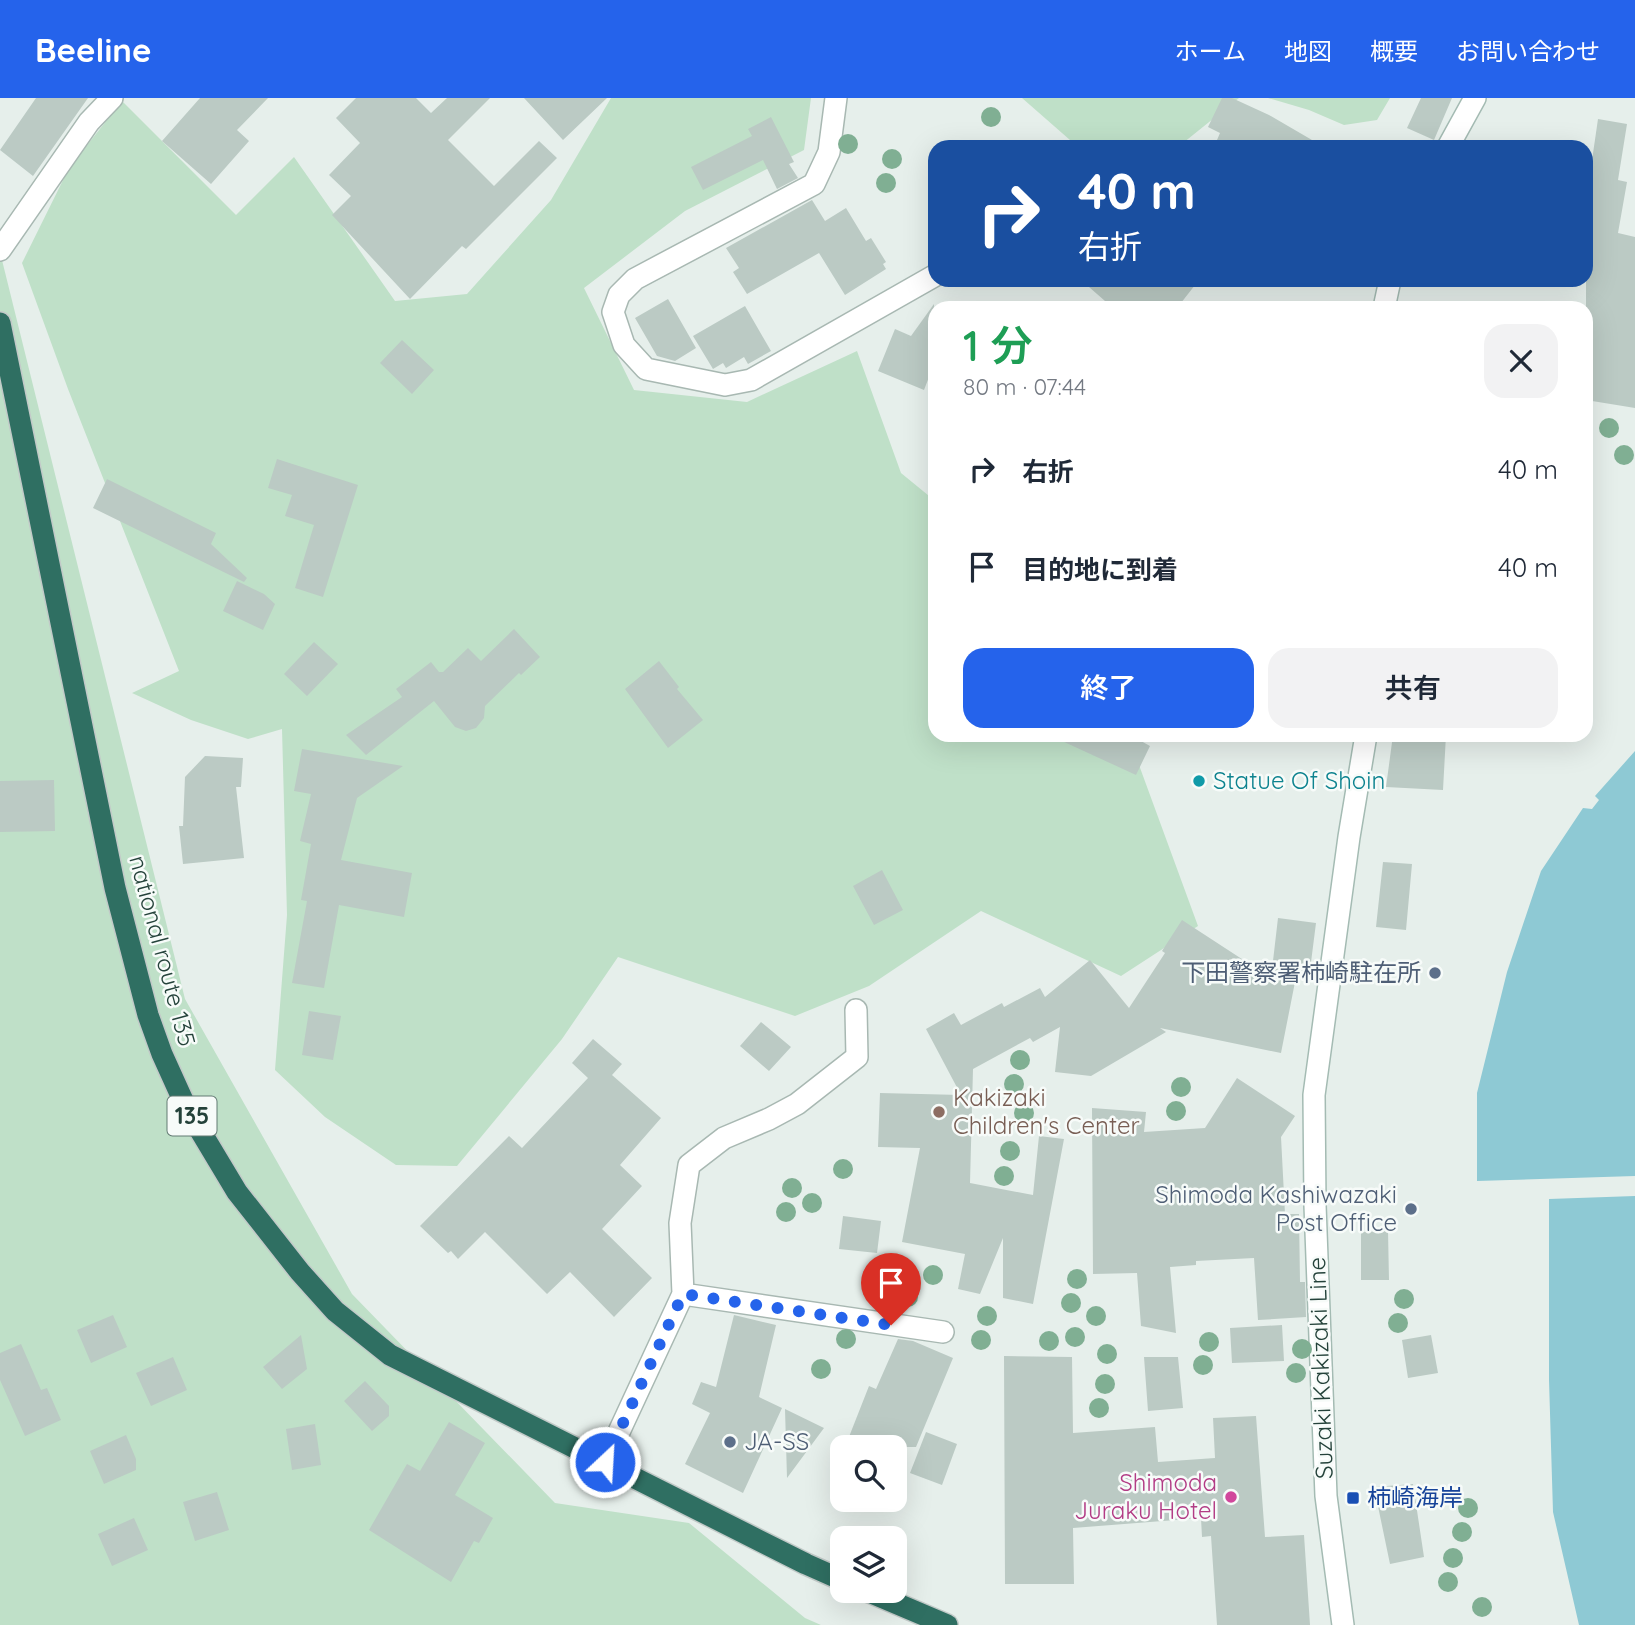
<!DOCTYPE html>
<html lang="ja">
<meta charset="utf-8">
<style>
:root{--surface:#fff;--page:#f2f2f3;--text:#1f2937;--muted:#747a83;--accent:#2563eb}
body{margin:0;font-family:Quicksand,"Noto Sans JP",sans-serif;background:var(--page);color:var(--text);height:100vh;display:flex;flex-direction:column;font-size:26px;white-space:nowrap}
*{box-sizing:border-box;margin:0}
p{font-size:23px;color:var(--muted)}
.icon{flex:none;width:38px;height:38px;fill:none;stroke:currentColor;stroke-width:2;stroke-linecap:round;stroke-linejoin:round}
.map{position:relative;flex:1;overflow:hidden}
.details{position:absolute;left:928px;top:203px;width:665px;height:441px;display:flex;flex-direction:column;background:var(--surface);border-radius:21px;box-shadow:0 7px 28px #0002}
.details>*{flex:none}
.top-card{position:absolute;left:928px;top:42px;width:665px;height:147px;border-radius:21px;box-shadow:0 7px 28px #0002;background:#1a4fa0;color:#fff;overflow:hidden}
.tools{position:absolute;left:830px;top:1337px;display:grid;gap:14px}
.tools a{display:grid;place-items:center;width:77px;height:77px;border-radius:14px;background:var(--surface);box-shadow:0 7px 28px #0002;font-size:35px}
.pin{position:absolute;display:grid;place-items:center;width:60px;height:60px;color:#fff;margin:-72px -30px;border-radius:50% 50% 50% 0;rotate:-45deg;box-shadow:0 0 7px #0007}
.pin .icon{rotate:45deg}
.me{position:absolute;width:77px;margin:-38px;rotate:25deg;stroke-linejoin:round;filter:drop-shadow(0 0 5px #0008)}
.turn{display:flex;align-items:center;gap:24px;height:147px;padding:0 35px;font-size:32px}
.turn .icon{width:91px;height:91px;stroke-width:2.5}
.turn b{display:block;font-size:49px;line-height:60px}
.round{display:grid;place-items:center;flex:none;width:74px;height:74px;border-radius:21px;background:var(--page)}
.head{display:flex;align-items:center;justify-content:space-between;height:119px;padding:0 35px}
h1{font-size:42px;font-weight:600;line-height:52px;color:#1e9e55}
.button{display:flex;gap:14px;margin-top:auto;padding:14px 35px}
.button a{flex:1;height:80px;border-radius:21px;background:var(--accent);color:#fff;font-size:28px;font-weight:600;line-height:80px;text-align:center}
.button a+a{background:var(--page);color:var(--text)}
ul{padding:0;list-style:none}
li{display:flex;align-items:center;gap:21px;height:98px;padding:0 35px}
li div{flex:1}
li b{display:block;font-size:26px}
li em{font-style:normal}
header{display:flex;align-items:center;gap:42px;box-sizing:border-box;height:98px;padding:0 35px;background:var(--accent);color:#fff}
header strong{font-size:33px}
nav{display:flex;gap:38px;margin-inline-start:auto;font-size:24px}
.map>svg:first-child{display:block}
</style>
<header>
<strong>Beeline</strong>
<nav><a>ホーム</a><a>地図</a><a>概要</a><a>お問い合わせ</a></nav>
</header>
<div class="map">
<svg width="1635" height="1527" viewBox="0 0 1635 1527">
<rect width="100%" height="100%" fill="#e6efeb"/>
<!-- green -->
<path fill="#bfe0c8" d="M611 0H811L804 52 685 113 584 190 634 292 747 304 857 253 901 375 934 402V637H1128L1198 828 1121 878 981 813 869 888 795 918 618 859 562 941 457 1068 396 1067 325 1019 275 972 287 817 282 631 248 641 191 622 132 595 179 573 68 291 22 165 69 70 122 3 236 117 294 59 395 203 467 196 551 102Z
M1022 0H1239L1178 49H1078Z
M1268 0H1390L1377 22 1344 27 1309 12Z
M0 154 185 901 352 1196 555 1405 689 1425 805 1520 821 1527H0Z"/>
<!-- water -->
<path fill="#8ec9d4" d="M1635 653V1078L1477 1083V995L1507 874 1541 773 1583 710 1592 711 1599 702 1595 698Z
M1635 1098V1527H1579L1553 1414 1549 1282V1101Z"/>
<!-- building -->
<path fill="#bbcac4" d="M36 0H88L33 78 0 52Z
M200 0H268L237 32 249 43 211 86 162 43Z
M356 0H416L431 15 447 0H490L448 42 494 88 539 43 557 60 466 151 462 148 410 201 332 117 351 98 329 77 360 45 336 20Z
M524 0H607L563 42Z
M1222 0H1232L1269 17 1324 49H1214L1220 35 1208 29Z
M1421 0H1452L1434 42 1407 30Z
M771 19 794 64 789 66 798 80 777 91 763 62 703 92 691 69 752 38 748 31Z
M1598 21 1627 26 1618 82 1627 84 1618 135 1635 139V310L1586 302V75L1590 76Z
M812 102 825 123 846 110 866 143 871 140 886 164 883 166 886 171 845 197 819 155 747 196 733 174 739 170 726 150Z
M1081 182H1199L1177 210H1113Z
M668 201 696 250 675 263 657 258 635 220Z
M934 206V266L924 292 878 273 895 231 911 238Z
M745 208 771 253 748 266 744 259 726 270 723 265 713 271 693 238Z
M402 242 434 272 412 296 380 265Z
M277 361 358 387 323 499 295 490 314 427 285 418 292 397 268 390Z
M107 381 216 435 211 446 247 480 244 484 93 410Z
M237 483 264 496 275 506 263 532 223 513Z
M514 531 540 559 521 577 519 575 485 608 484 620 476 630 466 633 455 629 434 603 366 657 346 637 402 599 396 591 431 564 439 574H443L468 550 481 563Z
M314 544 338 566 307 598 284 576Z
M659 563 679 589 677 591 703 622 668 650 625 591Z
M1049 637H1143L1141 643 1150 648 1136 677Z
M1393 637H1446L1443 692 1386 689Z
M302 651 403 668 357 700 341 762 412 775 404 819 339 807 324 890 292 885 307 803 301 802 311 746 300 743 311 696 294 693Z
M205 658 243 660 241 689H236L244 760 183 766 179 728H183L185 679Z
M54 682 55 733 0 734V683Z
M1383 764 1412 766 1406 832 1376 829Z
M882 772 903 812 874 827 853 788Z
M1278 820 1316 825 1309 880 1296 879 1281 955 1160 930 1166 934 1091 978 1055 974 1060 929 1033 944 1030 940 973 971 970 1085 1033 1097 1039 1038 1064 1041 1033 1206 1003 1200V1140L980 1196 958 1191 965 1156 902 1144 920 1050 878 1049 880 995 961 997 926 931 954 915 961 927 1002 905 1004 909 1040 890 1045 899 1090 862 1129 910 1165 855 1162 853 1182 822 1271 880Z
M309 913 341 918 333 962 302 957Z
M761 924 791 949 769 973 740 948Z
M593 941 622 966 612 977 661 1020 620 1067 642 1088 602 1131 652 1180 614 1219 570 1174 547 1196 485 1134 458 1161 451 1153 448 1155 420 1128 509 1038 522 1050 588 980 572 965Z
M1237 980 1295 1018 1281 1039 1285 1116H1299L1300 1184H1305L1306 1219 1258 1222 1254 1160 1196 1163V1167L1170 1169 1176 1235 1141 1228 1137 1175 1093 1176 1092 1010 1146 1014 1144 1034 1205 1030Z
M843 1118 881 1123 877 1155 839 1151Z
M1388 1133 1389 1182H1361V1134Z
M113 1217 127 1249 91 1265 77 1232Z
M734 1217 776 1227 759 1299 782 1310 743 1395 685 1366 710 1315 692 1306 701 1284 716 1289Z
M1282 1227 1284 1263 1232 1265 1230 1230Z
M301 1237 307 1271 282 1291 263 1269Z
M1431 1237 1438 1275 1408 1280 1402 1242Z
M898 1241 913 1243 953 1260 916 1349H845L869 1288 876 1291Z
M21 1246 41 1292 47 1290 61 1322 25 1338 0 1282V1255Z
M1004 1258 1072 1259 1073 1335 1155 1329 1158 1364 1215 1360 1213 1320 1256 1318 1265 1439 1304 1437 1310 1527H1217L1211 1438 1202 1439 1201 1420 1073 1430 1074 1486H1005Z
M173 1259 187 1292 151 1308 136 1275Z
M1144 1259H1178L1183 1310 1148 1313Z
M365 1283 389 1308V1318L372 1333 344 1303Z
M785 1311 824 1330 787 1380Z
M449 1324 485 1345 455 1397 493 1420 479 1445 474 1443 451 1484 369 1432 407 1366 420 1373Z
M315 1326 321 1367 292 1372 286 1331Z
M926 1334 957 1346 942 1387 910 1375Z
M126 1337 136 1361V1372L104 1386 90 1353Z
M1413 1386 1424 1459 1390 1466 1374 1389Z
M217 1394 229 1432 195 1443 183 1404Z
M134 1420 148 1452 112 1468 98 1436Z"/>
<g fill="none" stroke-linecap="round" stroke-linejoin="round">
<defs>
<path id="street" d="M836 0 829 54 814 86 635 181 619 197 613 214 624 247 646 271 725 287 751 282 934 178
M0 152 89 24 112 0
M683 1196 680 1125 689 1067 724 1040 769 1021 797 1006 857 959 856 912
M605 1364 683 1196 943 1234"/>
<path id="secondary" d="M1448 49 1475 0
M1384 210 1390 182
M1343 1527 1326 1398 1315 1107 1314 997 1349 739 1366 637"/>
<path id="highway" d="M0 225 115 790 148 917 162 956 186 1009 237 1094 300 1174 335 1213 390 1257 806 1466 842 1482
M867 1493 947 1527"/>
</defs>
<!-- street casing -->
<use href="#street" stroke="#a8b8b2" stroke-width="24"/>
<!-- secondary casing -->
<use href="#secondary" stroke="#a4bbb3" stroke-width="24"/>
<!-- highway casing -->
<use href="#highway" stroke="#c2cac8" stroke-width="24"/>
<!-- street -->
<use href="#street" stroke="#fff" stroke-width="21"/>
<!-- secondary -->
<use href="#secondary" stroke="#fff" stroke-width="21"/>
<!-- highway -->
<use href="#highway" stroke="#2f6f62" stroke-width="21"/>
</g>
<!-- trees -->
<g fill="#80af93">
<circle cx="991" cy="19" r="10"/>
<circle cx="848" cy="46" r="10"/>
<circle cx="892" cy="61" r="10"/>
<circle cx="886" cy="85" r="10"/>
<circle cx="1609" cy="330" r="10"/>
<circle cx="1624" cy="357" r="10"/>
<circle cx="1020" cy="962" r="10"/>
<circle cx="1014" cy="986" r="10"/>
<circle cx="1181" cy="989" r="10"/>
<circle cx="1176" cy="1013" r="10"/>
<circle cx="1024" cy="1015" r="10"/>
<circle cx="1010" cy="1053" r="10"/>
<circle cx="843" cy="1071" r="10"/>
<circle cx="1004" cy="1078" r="10"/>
<circle cx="792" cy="1090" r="10"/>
<circle cx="812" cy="1105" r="10"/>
<circle cx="786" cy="1114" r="10"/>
<circle cx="933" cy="1177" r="10"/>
<circle cx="1077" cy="1181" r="10"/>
<circle cx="908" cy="1199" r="10"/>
<circle cx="1404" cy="1201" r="10"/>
<circle cx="1071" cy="1205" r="10"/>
<circle cx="987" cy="1218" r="10"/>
<circle cx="1096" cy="1218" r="10"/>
<circle cx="1398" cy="1225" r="10"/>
<circle cx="1075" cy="1239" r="10"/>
<circle cx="846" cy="1241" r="10"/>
<circle cx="981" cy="1242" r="10"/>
<circle cx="1049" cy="1243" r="10"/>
<circle cx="1209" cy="1244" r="10"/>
<circle cx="1302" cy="1251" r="10"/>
<circle cx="1107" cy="1256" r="10"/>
<circle cx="1203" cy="1267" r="10"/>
<circle cx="821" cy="1271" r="10"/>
<circle cx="1296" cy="1275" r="10"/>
<circle cx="1105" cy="1286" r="10"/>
<circle cx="1099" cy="1310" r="10"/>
<circle cx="1468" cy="1410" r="10"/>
<circle cx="1462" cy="1434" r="10"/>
<circle cx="1453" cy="1460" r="10"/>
<circle cx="1448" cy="1484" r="10"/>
<circle cx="1482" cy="1509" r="10"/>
</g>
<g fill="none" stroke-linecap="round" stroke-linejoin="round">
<!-- route -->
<path stroke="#2563eb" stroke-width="12" stroke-dasharray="0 21.6" d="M605 1364 683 1196 891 1227"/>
</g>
<!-- markers -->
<circle fill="#0f9aa8" stroke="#f7fbf9" stroke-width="2.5" cx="1199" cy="683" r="7"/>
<g fill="#5c6f8a" stroke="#f7fbf9" stroke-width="2.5">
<circle cx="1435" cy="875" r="7"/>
<circle cx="1411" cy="1111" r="7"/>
<circle cx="730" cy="1344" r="7"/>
</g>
<circle fill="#8d6e63" stroke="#f7fbf9" stroke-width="2.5" cx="939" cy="1014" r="7"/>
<circle fill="#d1479c" stroke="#f7fbf9" stroke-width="2.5" cx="1231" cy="1399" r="7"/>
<rect fill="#1a4fb4" stroke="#f7fbf9" stroke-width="2.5" x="1346" y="1393" width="14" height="14" rx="3.5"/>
<g text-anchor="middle" stroke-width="5" stroke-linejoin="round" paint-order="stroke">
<!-- shield labels -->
<rect fill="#f7fbf9" stroke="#637a73" stroke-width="2" x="167.5" y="998.5" width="49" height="39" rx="5"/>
<g font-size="23" font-weight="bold" fill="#24423a">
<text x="192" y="1026">135</text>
</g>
<!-- culture labels -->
<g font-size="24" fill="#0d838f" stroke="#f7fbf9" text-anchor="start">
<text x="1213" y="691">Statue Of Shoin</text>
</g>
<!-- street labels -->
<g font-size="24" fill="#24423a" stroke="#f7fbf9">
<text transform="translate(162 853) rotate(75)" y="8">national route 135</text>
<text transform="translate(1321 1270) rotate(-92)" y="8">Suzaki Kakizaki Line</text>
</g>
<!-- service labels -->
<g font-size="24" fill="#4e5e75" stroke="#f7fbf9" text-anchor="end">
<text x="1421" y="883">下田警察署柿崎駐在所</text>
<text x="1397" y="1105">Shimoda Kashiwazaki<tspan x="1397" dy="28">Post Office</tspan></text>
<text x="744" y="1352" text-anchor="start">JA-SS</text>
</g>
<!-- education labels -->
<g font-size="24" fill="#785e54" stroke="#f7fbf9" text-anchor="start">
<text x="953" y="1008">Kakizaki<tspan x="953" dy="28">Children's Center</tspan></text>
</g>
<!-- hotel labels -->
<g font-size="24" fill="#b23c85" stroke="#f7fbf9" text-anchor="end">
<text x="1217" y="1393">Shimoda<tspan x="1217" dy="28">Juraku Hotel</tspan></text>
</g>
<!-- transit labels -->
<g font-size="24" fill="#164399" stroke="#f7fbf9" text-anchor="start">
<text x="1367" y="1408">柿崎海岸</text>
</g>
</g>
</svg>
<div class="tools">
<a><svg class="icon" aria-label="search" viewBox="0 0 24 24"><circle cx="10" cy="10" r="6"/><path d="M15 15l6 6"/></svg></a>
<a><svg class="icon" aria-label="layers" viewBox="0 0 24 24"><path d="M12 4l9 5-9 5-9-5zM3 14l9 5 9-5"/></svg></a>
</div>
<div class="pin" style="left:891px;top:1227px;background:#d93025"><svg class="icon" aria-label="arrive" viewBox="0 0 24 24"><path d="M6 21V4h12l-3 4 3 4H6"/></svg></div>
<svg class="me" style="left:605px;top:1364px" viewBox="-20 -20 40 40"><circle r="17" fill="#2563eb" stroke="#fff" stroke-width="3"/><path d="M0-11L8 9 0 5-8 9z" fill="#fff"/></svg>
<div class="top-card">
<div class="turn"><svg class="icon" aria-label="right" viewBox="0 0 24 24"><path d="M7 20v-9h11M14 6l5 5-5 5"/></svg><div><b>40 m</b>右折</div></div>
</div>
<section class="details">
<div class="head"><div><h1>1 分</h1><p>80 m · 07:44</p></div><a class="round"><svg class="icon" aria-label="close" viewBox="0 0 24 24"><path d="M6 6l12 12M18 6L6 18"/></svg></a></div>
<ul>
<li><svg class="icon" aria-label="right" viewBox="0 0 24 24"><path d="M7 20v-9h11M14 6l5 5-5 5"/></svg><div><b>右折</b></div><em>40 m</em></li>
<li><svg class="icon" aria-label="arrive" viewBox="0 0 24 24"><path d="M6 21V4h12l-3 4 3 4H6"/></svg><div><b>目的地に到着</b></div><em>40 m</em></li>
</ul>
<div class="button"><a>終了</a><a>共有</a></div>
</section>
</div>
